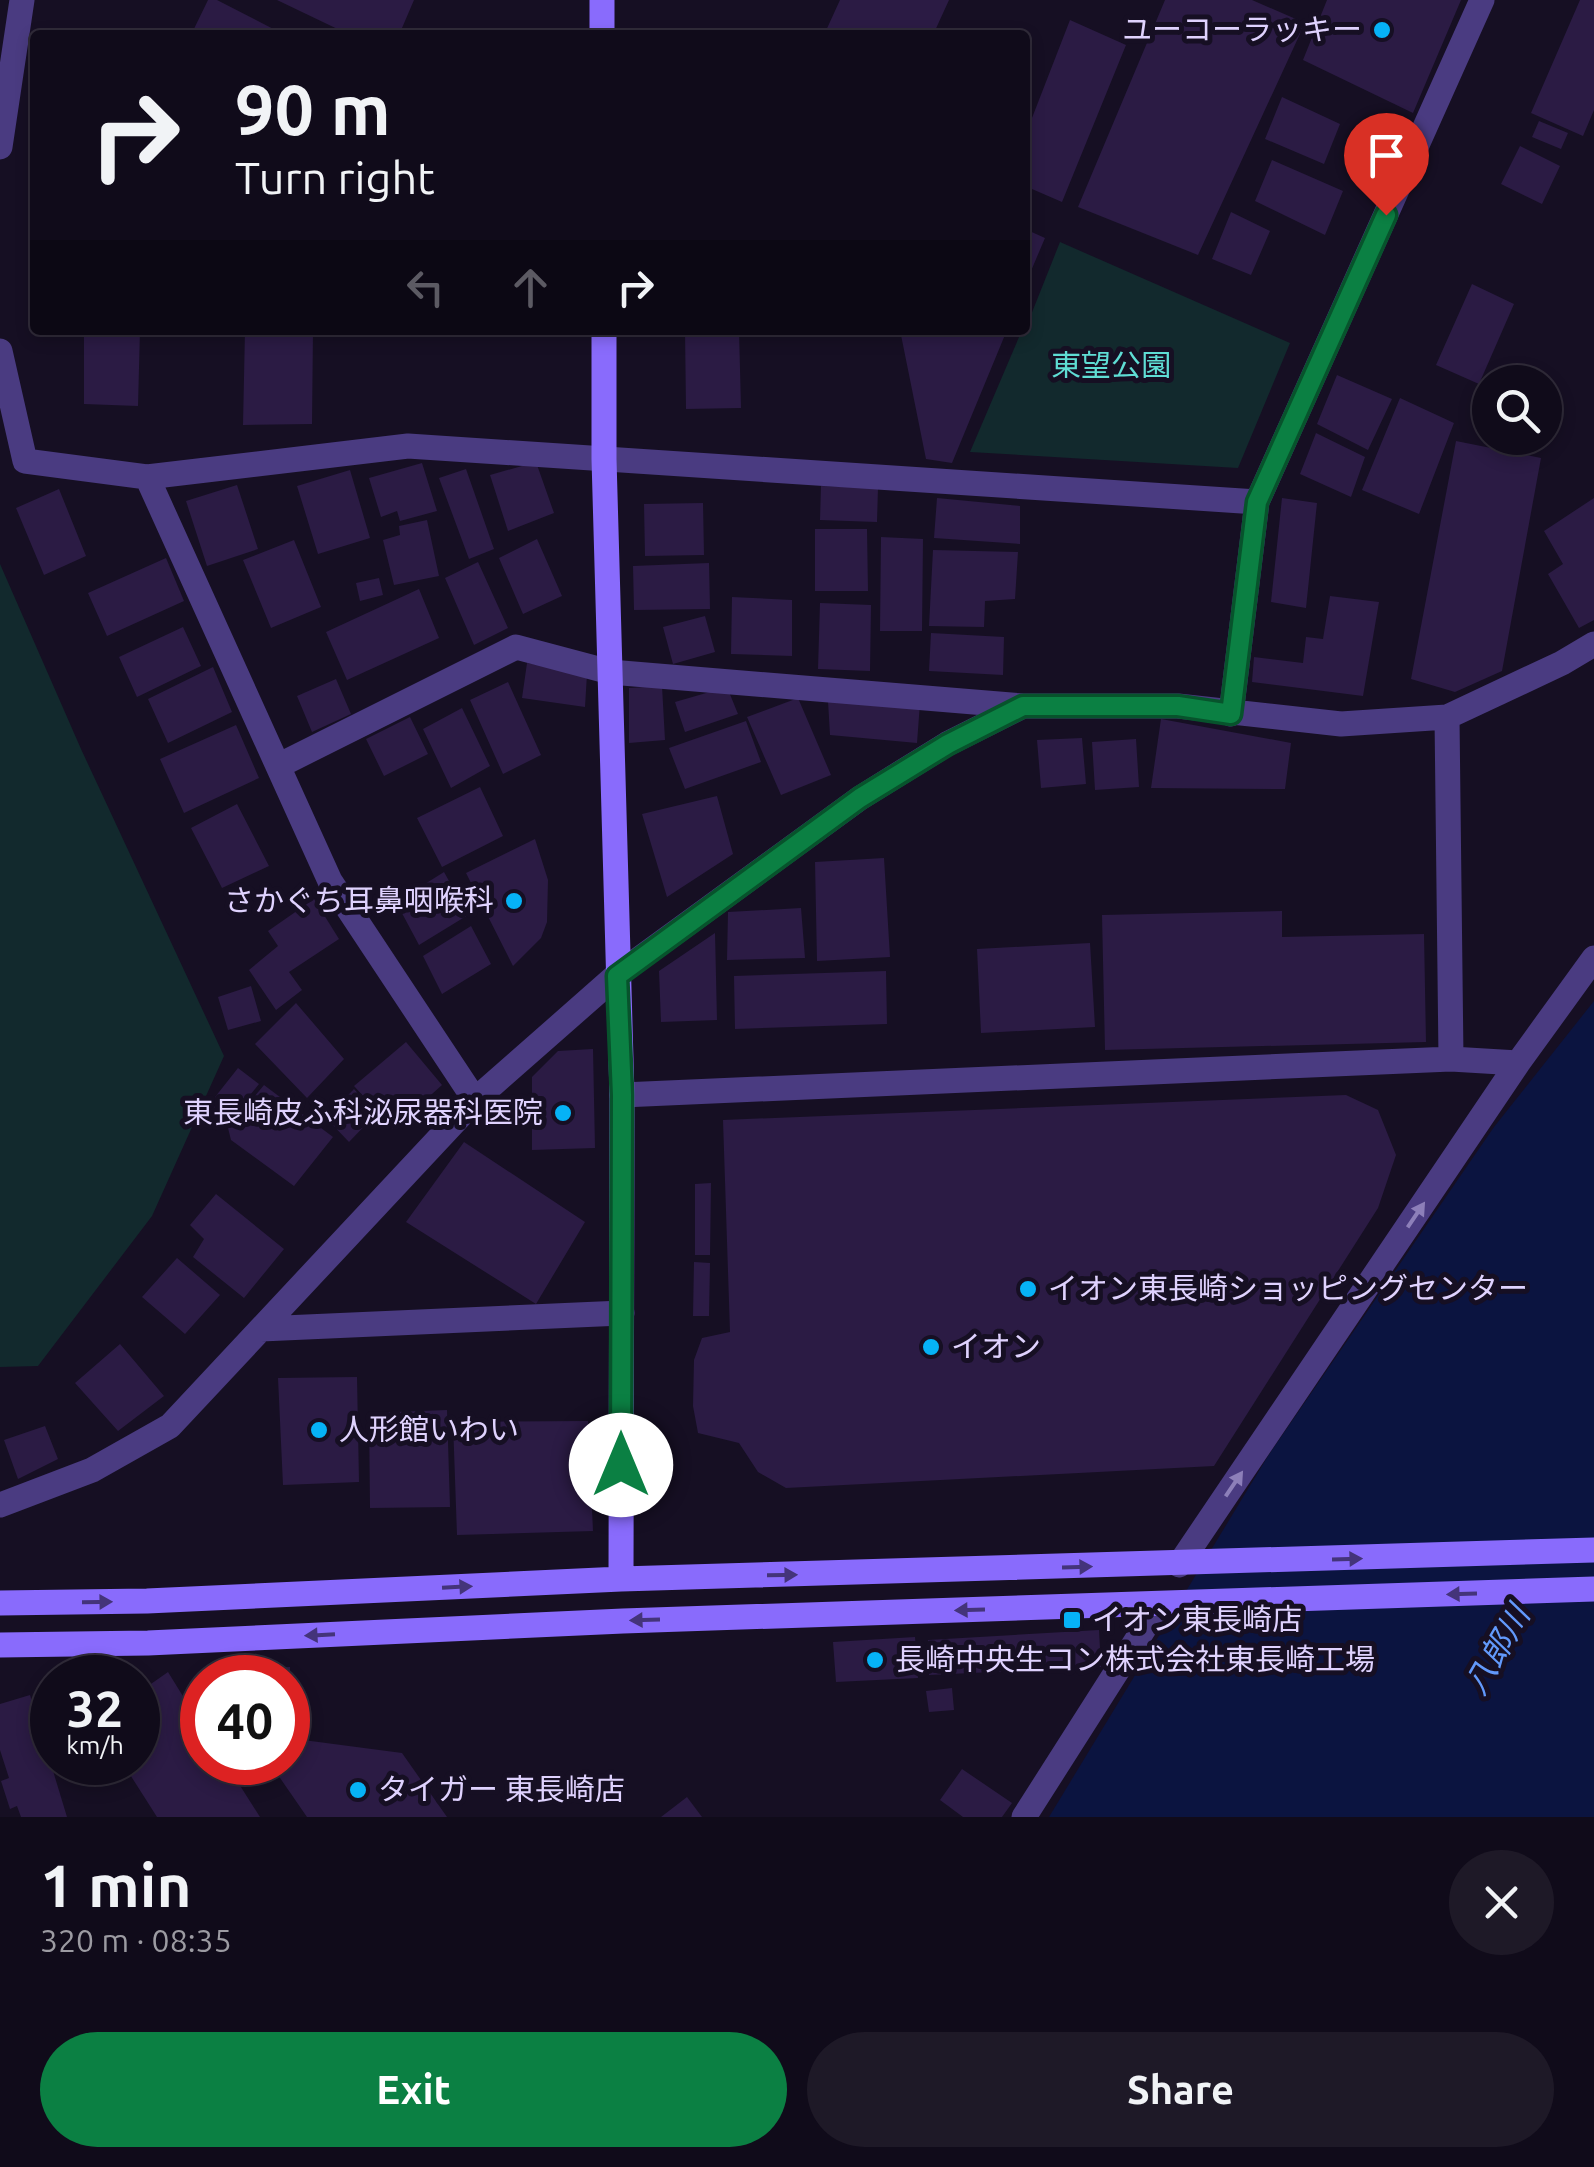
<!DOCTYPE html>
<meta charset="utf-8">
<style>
:root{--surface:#100b1a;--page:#1e1927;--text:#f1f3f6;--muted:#9c9ba2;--line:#302b39;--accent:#0b8043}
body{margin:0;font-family:Ubuntu,"Noto Sans JP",sans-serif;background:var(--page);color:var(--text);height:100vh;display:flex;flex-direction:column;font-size:38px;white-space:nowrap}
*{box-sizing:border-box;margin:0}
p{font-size:32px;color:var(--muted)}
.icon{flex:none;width:55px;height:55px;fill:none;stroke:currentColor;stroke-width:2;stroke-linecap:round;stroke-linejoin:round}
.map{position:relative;height:1817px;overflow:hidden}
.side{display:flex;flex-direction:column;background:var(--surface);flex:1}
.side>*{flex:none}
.top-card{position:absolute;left:30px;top:30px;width:1000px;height:305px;border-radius:10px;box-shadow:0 5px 15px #0003,0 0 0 2px var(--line);background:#100b1a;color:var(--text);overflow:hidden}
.fabs{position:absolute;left:1472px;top:365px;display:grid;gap:20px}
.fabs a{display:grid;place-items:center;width:90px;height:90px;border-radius:50%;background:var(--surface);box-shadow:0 5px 15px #0003,0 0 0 2px var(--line);font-size:50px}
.speed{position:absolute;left:30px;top:1655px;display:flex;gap:20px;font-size:50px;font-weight:700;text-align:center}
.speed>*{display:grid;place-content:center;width:130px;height:130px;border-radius:50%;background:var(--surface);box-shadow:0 5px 15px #0003,0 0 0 2px var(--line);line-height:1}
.speed small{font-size:25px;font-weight:400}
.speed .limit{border:15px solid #d22;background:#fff;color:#111}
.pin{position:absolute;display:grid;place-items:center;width:85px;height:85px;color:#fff;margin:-102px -42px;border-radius:50% 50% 50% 0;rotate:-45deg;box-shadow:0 0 10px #0007}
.pin .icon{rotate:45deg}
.me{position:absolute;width:110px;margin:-55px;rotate:0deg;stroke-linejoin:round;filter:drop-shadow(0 0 8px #0008)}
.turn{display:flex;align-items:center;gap:35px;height:210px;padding:0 40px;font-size:45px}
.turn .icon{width:130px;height:130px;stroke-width:2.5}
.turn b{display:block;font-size:70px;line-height:85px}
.lanes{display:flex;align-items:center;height:95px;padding:0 40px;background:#0003;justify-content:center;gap:50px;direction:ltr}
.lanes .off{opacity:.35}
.round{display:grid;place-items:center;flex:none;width:105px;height:105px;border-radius:52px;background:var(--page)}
.head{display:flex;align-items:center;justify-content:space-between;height:170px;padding:0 40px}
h1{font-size:60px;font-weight:700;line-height:75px}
.cta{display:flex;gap:20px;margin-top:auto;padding:20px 40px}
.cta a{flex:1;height:115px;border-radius:60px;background:var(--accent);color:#fff;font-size:40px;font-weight:700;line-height:115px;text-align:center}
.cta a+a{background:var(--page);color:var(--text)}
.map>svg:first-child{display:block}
</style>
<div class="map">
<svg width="1594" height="1817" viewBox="0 0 1594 1817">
<rect width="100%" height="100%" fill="#160f23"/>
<!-- green -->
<path fill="#12292d" d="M1060 242 1290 343 1238 468 970 452 1022 330H1025Z
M0 564 81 749 224 1056 152 1216 38 1366 0 1367Z"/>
<!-- water -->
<path fill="#0b1440" d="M1594 1001V1817H1049L1268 1456 1494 1127Z"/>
<!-- building -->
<path fill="#2b1b44" d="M208 0H217L285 35H191Z
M277 0H414L399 35H350Z
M840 0H949L933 35H824Z
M1165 0H1252L1305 23 1198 255 1078 207Z
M1327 0H1461L1413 113 1303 60Z
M1580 0H1594V110L1583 136 1531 113Z
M1070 20 1126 45 1062 202 1025 186V136Z
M1282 97 1340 124 1324 164 1265 139Z
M1539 121 1568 133 1561 149 1532 137Z
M1520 146 1560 166 1542 204 1501 184Z
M1272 160 1343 191 1325 235 1255 201Z
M1231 212 1270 231 1251 275 1212 259Z
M1025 229 1045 238 1025 285Z
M1472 284 1514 304 1479 384 1436 365Z
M84 330H140L138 406 84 404Z
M245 330H313L312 424 243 425Z
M685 330H739L741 408 686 409Z
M900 330H1007L952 463 926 459Z
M1337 375 1392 399 1368 450 1317 424Z
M1400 398 1454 423 1419 514 1362 490Z
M1316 433 1365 457 1351 497 1300 474Z
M1456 441 1541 458 1502 671 1455 692 1411 679Z
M536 462 554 513 508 531 490 475Z
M422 463 437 511 400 521 397 511 381 517 369 478Z
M466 469 494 549 469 559 439 478Z
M350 470 370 538 318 554 297 486Z
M237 485 258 549 207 566 186 501Z
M821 486 878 488 877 522 820 520Z
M59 489 86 556 44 575 16 508Z
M937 498 1020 506V544L934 538Z
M1282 498 1317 503 1306 608 1271 602Z
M1594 498V620L1579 628 1548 574 1563 564 1544 531Z
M703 503 704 555 645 556 644 504Z
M427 520 439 576 394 585 383 540 400 535 399 526Z
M815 529H867L868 591H815Z
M881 537 923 539 922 631H880Z
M537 539 562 596 523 614 499 558Z
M294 540 321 607 271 628 243 560Z
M933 550 1018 552 1015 599 985 601 984 627 929 626Z
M166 558 184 601 107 636 88 593Z
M478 562 508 628 474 645 445 578Z
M709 563 710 609 634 610 633 566Z
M379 578 383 595 360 601 356 583Z
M419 589 439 638 347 680 326 632Z
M1330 596 1379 602 1363 696 1252 682 1254 657 1303 663 1306 637 1323 639Z
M732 597 792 600V656L731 654Z
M820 603 871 605 870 671 818 669Z
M705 616 715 652 673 664 663 627Z
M183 627 201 666 137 697 119 657Z
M931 633 1004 637 1003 675 929 671Z
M527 663 587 674 585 707 522 698Z
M213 667 232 712 168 743 148 699Z
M336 679 351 714 312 732 297 696Z
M508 682 541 755 503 774 470 700Z
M662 686 665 740 629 743V688Z
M727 687 738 714 685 732 675 702Z
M798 698 831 775 781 795 747 717Z
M828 701 920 703 917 743 830 735Z
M462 708 490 766 451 788 423 729Z
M410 717 428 754 384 776 366 739Z
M1161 719 1291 743 1285 789 1151 788Z
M746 721 761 762 685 789 669 748Z
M236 725 259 778 184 813 160 759Z
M1082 738 1086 784 1041 788 1037 740Z
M1136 739 1139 787 1095 790 1092 742Z
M480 787 503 836 442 867 417 818Z
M717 796 733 854 667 897 642 814Z
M237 804 269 866 222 888 191 828Z
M535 839 548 880 547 922 541 938 513 966 466 873Z
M884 858 890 957 817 961 815 862Z
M444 872 468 915 419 945 396 902Z
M314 899 339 939 289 972 302 990 276 1010 249 970 278 946 268 931Z
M801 908 805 958 727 960 728 912Z
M1282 911V937L1424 934 1426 1042 1105 1050 1102 915Z
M471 926 491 964 442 994 423 956Z
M715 933 717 1020 661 1022 659 971Z
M1090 943 1095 1027 981 1033 977 949Z
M886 971 887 1024 735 1029 734 976Z
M251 986 261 1021 228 1030 218 997Z
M296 1003 344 1059 307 1098 255 1044Z
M406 1042 442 1085 393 1129 354 1086Z
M593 1049 595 1148 532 1150V1077L558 1051Z
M238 1068 259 1084 224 1127 204 1111Z
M264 1085 333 1137 294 1186 231 1140 228 1128Z
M354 1089 376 1114 349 1142 326 1118Z
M1346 1095 1378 1110 1396 1155 1378 1208 1214 1466 786 1488 758 1472 739 1443 698 1433 693 1406 694 1360 702 1338 730 1332 723 1120Z
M464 1142 585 1222 536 1304 406 1222Z
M711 1183 710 1255H695V1184Z
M216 1194 284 1249 244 1298 193 1257 204 1239 190 1225Z
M177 1258 220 1295 185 1334 142 1297Z
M694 1262 710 1263 709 1316H693Z
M120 1344 164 1396 118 1431 75 1383Z
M357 1377 359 1482 283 1485 278 1378Z
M447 1410 450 1507 370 1508 369 1413Z
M588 1421 593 1531 457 1535 453 1422Z
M45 1426 58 1459 18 1479 4 1440Z
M1099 1630 1101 1667 929 1675 928 1640Z
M915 1637 918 1678 836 1682 833 1642Z
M290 1667V1678H239L238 1669Z
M168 1672 202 1727V1762H225L260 1817H157L122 1762H138V1693Z
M952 1688 954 1710 929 1712 926 1691Z
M30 1695 67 1817H21L17 1806 10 1809 1 1781 9 1778 0 1750V1704Z
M288 1738 402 1753 447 1817H307L269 1762H288Z
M962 1769 1012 1803 1002 1817H963L940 1800Z
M687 1797 702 1817H661Z"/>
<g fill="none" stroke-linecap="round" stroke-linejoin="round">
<!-- street -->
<path stroke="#4a3b81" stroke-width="25" d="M0 147 22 0
M0 351 25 461 147 477 408 446 1257 502
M147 477 330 881 475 1100
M1231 714 1257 502 1482 0
M278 766 516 647 610 672 1023 706H1178L1341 724 1447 717 1562 663 1594 644
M1451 1059 1518 1063 1594 958
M622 1095 1451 1059 1447 717
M261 1329 622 1313
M0 1505 92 1470 170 1426 475 1100 617 975 860 798 947 744 1023 706
M1179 1565 1518 1063
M1024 1817 1159 1605"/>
<!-- secondary -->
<path stroke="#896bfc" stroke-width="25" d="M602 0V35
M604 330V459L622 1095 621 1579
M0 1603 147 1601 621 1579 1594 1550
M0 1645 148 1643 623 1621 1594 1589"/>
</g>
<!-- one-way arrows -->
<defs><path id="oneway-solid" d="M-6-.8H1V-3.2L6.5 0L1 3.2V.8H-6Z" transform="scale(2.5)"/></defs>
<g fill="#8d7fb9">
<use href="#oneway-solid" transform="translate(1416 1215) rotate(-56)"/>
<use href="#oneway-solid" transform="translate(1234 1484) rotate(-56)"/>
</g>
<g fill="#44347a">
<use href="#oneway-solid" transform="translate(1347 1559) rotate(-2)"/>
<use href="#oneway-solid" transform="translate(1077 1567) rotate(-2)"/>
<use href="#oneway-solid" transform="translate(782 1575) rotate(-1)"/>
<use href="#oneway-solid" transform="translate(457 1587) rotate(-3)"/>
<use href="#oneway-solid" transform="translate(1462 1594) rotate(178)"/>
<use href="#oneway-solid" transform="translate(97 1602) rotate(-1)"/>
<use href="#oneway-solid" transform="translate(970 1610) rotate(178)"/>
<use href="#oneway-solid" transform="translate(645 1620) rotate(178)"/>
<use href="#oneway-solid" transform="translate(320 1635) rotate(177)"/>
</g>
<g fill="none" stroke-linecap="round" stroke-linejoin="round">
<defs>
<path id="route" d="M621 1465 622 1095 617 976 860 798 948 744 1023 706H1178L1231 714 1257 502 1386 215"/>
</defs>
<!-- route casing -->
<use href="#route" stroke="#07532c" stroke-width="25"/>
<!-- route -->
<use href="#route" stroke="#0b8043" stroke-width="18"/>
</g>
<!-- markers -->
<g fill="#06b2f6" stroke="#160f23" stroke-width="4">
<circle cx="1382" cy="30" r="10"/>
<circle cx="514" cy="901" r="10"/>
<circle cx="563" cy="1113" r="10"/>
<circle cx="1028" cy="1289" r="10"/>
<circle cx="931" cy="1347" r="10"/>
<circle cx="319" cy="1430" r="10"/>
<rect x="1062" y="1610" width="20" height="20" rx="5"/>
<circle cx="875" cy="1660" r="10"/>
<circle cx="358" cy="1790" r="10"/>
</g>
<g text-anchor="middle" stroke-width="10" stroke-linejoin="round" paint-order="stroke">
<!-- poi labels -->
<g font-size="30" fill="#dfd2fe" stroke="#160f23" text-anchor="start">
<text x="1362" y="40" text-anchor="end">ユーコーラッキー</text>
<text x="494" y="911" text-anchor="end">さかぐち耳鼻咽喉科</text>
<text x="543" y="1123" text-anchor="end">東長崎皮ふ科泌尿器科医院</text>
<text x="1048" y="1299">イオン東長崎ショッピングセンター</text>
<text x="951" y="1357">イオン</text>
<text x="339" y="1440">人形館いわい</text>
<text x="1092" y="1630">イオン東長崎店</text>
<text x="895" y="1670">長崎中央生コン株式会社東長崎工場</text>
<text x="378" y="1800">タイガー 東長崎店</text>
</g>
<!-- park labels -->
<g font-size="30" fill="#5fddd4" stroke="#160f23">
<text x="1111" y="376">東望公園</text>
</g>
<!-- water labels -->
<g font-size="32" font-style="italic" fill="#6299fb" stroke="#160f23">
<text transform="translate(1497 1650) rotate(-60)" y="11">八郎川</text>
</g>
</g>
</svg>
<div class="fabs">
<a><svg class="icon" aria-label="search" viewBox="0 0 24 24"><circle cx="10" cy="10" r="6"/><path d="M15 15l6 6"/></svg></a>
</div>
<div class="speed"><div>32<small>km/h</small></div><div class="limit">40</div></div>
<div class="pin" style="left:1386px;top:215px;background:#d93025"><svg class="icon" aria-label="arrive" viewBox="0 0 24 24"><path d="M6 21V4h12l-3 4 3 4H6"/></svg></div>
<svg class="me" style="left:621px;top:1465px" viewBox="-20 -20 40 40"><circle r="19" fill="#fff"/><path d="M0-13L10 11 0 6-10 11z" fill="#0b8043"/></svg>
<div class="top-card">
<div class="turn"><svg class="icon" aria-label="right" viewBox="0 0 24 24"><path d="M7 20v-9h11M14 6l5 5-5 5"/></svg><div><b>90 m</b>Turn right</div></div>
<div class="lanes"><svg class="icon off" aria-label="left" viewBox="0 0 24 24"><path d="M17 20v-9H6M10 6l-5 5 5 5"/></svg><svg class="icon off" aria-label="ahead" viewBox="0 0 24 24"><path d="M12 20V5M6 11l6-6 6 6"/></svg><svg class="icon" aria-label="right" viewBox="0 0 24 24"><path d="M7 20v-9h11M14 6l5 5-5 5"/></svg></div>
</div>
</div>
<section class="side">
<div class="head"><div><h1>1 min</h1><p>320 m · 08:35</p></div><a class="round"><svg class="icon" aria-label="close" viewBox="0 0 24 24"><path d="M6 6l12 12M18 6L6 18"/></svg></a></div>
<div class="cta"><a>Exit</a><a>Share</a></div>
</section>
